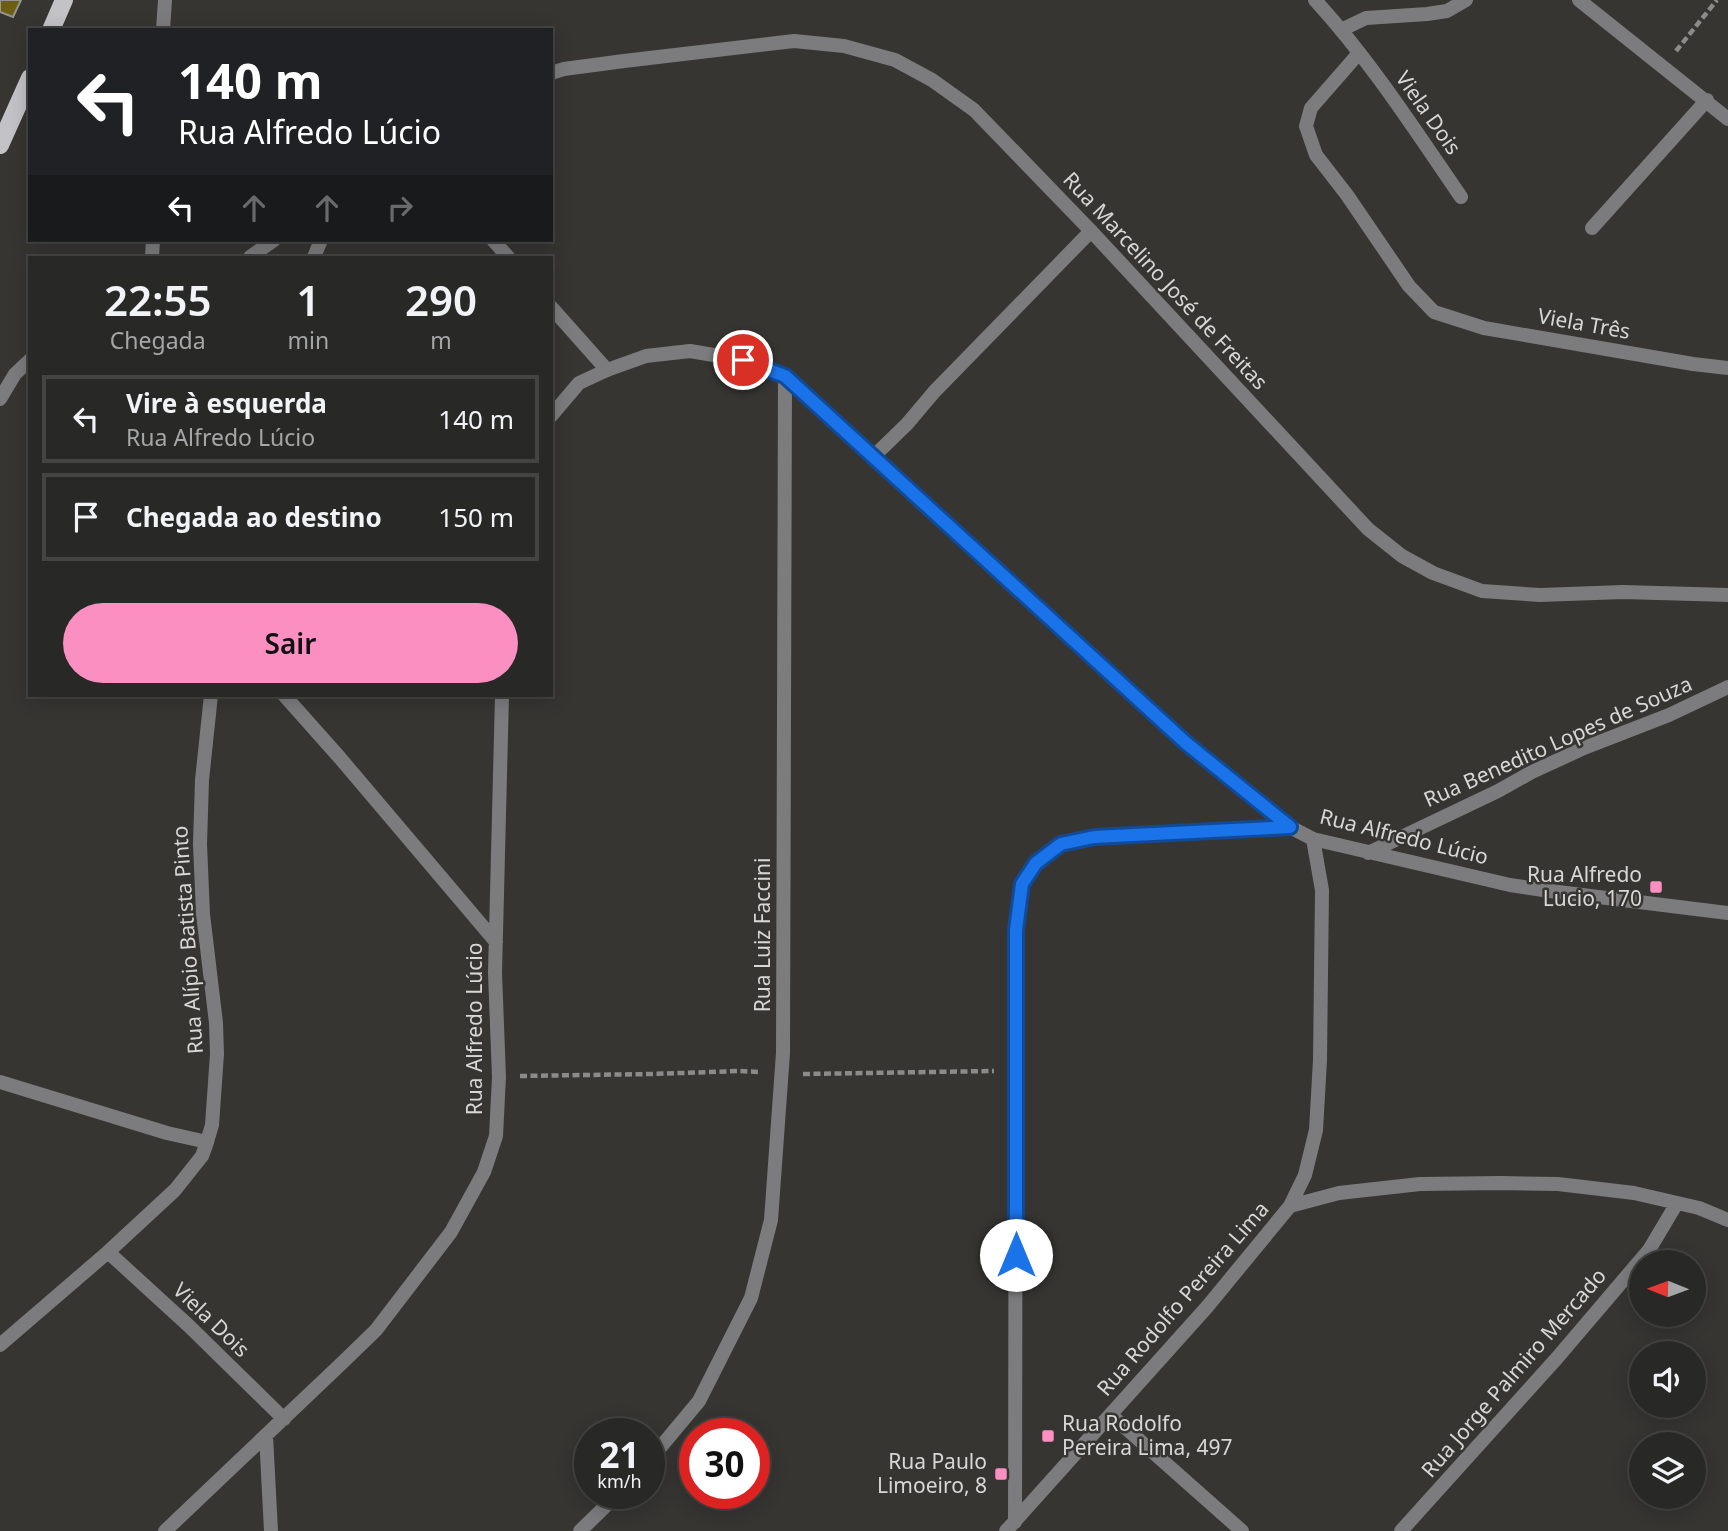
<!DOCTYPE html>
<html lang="pt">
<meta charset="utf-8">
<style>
:root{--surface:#282826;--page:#30302e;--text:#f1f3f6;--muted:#a5a6a7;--line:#444443;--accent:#fc8fc2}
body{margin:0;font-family:"Noto Sans",sans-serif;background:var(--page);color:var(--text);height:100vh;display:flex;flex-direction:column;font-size:26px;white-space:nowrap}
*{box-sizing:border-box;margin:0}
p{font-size:23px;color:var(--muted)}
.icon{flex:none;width:38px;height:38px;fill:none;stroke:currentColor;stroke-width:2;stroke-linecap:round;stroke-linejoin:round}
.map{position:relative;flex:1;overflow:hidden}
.side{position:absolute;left:28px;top:256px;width:525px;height:441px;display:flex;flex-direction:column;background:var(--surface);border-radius:0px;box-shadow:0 4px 18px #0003,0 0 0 2px var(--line)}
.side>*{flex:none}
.guide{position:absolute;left:28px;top:28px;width:525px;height:214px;border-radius:0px;box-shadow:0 4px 18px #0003,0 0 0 2px var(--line);background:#202124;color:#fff;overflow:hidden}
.needle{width:46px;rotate:271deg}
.tools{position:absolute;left:1629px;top:1250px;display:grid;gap:14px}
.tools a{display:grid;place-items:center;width:77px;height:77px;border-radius:50%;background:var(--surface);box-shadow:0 4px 18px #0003,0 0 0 2px var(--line);font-size:35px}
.speed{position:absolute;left:574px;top:1418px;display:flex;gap:14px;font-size:35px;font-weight:700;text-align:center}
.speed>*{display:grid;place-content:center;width:91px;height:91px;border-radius:50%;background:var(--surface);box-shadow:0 4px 18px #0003,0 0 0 2px var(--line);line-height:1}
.speed small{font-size:18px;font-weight:400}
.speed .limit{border:10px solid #d22;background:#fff;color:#111}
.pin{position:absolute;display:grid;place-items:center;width:60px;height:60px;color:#fff;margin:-30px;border:4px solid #fff;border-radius:50%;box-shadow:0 2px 7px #0007}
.me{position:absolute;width:77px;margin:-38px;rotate:0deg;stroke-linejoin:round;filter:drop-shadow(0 0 5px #0008)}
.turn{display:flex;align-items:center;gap:24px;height:147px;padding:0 35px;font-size:32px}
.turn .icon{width:91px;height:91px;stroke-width:2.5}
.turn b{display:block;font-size:49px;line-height:60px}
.lanes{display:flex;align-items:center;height:66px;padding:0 35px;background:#0003;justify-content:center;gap:35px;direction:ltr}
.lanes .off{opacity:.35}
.eta{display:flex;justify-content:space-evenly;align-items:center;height:119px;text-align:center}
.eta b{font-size:42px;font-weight:600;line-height:49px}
.action{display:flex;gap:14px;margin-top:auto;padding:14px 35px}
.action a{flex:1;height:80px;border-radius:42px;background:var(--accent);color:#111;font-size:28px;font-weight:600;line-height:80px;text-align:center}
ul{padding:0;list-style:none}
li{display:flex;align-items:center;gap:21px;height:88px;margin:0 14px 10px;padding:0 21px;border:4px solid var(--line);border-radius:0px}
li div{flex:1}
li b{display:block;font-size:26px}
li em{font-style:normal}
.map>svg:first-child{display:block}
</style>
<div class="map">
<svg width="1728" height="1531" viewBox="0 0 1728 1531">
<rect width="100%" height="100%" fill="#363532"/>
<!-- building -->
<path fill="#6c5f13" stroke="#959490" stroke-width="2" d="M0 0H21L13 17 0 12Z"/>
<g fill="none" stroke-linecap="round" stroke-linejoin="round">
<!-- path -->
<path stroke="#8c8b89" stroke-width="4.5" stroke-dasharray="7 3.5" stroke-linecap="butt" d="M1676 51 1717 0
M803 1074 994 1071
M520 1076 652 1074 739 1071 759 1072"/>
<!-- lane -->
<path stroke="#7c7c7e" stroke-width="14" d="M1341 30 1366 18 1427 14 1447 11 1466 0
M1359 53 1311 108 1306 126 1316 155 1347 195 1409 286 1434 312 1484 328 1693 364 1728 368
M1592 228 1707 100
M493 240 508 257
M551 307 607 370
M873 457 907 424 934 392 1091 231
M0 1082 167 1133 207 1142"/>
<!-- street -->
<path stroke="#7c7c7e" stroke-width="14" d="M1315 0C1370 60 1415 130 1461 197
M1579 0 1728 119
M163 30 165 0
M551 73 564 69 624 61 794 41 844 46 895 60 932 80 974 110 1091 231 1368 529 1402 556 1433 573 1482 591 1540 595 1623 592 1728 595
M152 257 153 240
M250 257 274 240
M314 257 321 240
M0 399 15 374 30 360
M551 416 579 383 607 370 646 356 690 351 743 360 785 376 1186 743 1290 827 1313 839 1510 885 1550 891 1728 913
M284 695 340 758 496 942
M1368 853 1498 791 1532 772 1584 748 1669 715 1728 687
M1290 1206 1305 1175 1316 1130 1320 1060 1322 890 1313 839
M108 1252 189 1326 284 1419
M0 1345 108 1252 175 1190 202 1156 206 1145 212 1125 217 1054 216 1023 203 914 200 844 202 780 211 695
M1111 1415 1242 1531
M266 1435 271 1531
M649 1461 699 1401 751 1298 771 1220 783 1053 785 376
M1015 1522 1016 930 1022 884 1036 863 1061 843 1094 837 1290 827
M165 1531 343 1362 376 1330 451 1232 484 1172 496 1136 499 1077 495 973 502 695
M580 1531 619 1493
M1006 1531 1207 1307 1290 1206 1339 1193 1420 1184 1501 1183 1558 1184 1634 1193 1699 1208 1728 1220
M1401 1531 1557 1358 1649 1250 1677 1203"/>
<!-- primary -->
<path stroke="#c3c2c6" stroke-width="18" d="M51 30 64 0
M0 145 30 78"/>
</g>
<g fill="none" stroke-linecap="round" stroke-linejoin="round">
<defs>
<path id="route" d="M743 360 785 376 1186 743 1290 827 1094 837 1061 844 1036 863 1022 884 1016 930V1255"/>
</defs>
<!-- route casing -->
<use href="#route" stroke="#114b97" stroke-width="18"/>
<!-- route -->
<use href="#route" stroke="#1a73e8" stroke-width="12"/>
</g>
<!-- markers -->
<g fill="#fc8fc2" stroke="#363532" stroke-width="2.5">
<rect x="1649" y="880" width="14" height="14" rx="3.5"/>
<rect x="1041" y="1429" width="14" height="14" rx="3.5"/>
<rect x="994" y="1467" width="14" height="14" rx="3.5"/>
</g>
<g text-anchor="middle" stroke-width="5" stroke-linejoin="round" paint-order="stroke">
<!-- street labels -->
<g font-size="21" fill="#d8d7d5" stroke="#363532">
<text transform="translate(1428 113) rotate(55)" y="7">Viela Dois</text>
<text transform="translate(1165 281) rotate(47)" y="7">Rua Marcelino José de Freitas</text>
<text transform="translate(1584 324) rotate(10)" y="7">Viela Três</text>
<text transform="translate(1558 742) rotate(-24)" y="7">Rua Benedito Lopes de Souza</text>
<text transform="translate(1404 837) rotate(14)" y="7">Rua Alfredo Lúcio</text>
<text transform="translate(763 935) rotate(-90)" y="7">Rua Luiz Faccini</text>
<text transform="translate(188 940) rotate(-94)" y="7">Rua Alípio Batista Pinto</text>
<text transform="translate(475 1029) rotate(-90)" y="7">Rua Alfredo Lúcio</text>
<text transform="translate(1183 1299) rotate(-49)" y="7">Rua Rodolfo Pereira Lima</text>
<text transform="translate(211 1320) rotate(44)" y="7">Viela Dois</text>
<text transform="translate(1514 1373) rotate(-49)" y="7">Rua Jorge Palmiro Mercado</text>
</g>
<!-- poi labels -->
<g font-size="21" fill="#d8d7d5" stroke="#363532" text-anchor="end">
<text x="1642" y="882">Rua Alfredo<tspan x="1642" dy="24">Lucio, 170</tspan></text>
<text x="1062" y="1431" text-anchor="start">Rua Rodolfo<tspan x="1062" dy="24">Pereira Lima, 497</tspan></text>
<text x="987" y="1469">Rua Paulo<tspan x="987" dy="24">Limoeiro, 8</tspan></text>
</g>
</g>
</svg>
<div class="tools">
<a><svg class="needle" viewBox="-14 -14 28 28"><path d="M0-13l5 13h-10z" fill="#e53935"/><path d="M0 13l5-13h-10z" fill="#a5a6a7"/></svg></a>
<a><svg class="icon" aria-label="sound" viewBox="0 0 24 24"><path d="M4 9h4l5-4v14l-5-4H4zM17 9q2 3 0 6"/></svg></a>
<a><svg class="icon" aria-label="layers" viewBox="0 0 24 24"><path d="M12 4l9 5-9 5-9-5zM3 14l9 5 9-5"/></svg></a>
</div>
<div class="speed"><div>21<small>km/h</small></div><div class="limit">30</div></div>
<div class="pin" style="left:743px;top:360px;background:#d93025"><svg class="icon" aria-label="arrive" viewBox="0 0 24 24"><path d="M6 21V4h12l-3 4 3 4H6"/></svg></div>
<svg class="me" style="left:1016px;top:1255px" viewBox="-20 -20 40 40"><circle r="19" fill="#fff"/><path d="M0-13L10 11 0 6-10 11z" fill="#1a73e8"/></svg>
<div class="guide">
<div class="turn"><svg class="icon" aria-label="left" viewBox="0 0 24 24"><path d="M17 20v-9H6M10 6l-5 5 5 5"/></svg><div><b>140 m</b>Rua Alfredo Lúcio</div></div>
<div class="lanes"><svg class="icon" aria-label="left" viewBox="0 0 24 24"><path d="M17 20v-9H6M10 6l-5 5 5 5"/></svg><svg class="icon off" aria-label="ahead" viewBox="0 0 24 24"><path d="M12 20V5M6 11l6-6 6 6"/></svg><svg class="icon off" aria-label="ahead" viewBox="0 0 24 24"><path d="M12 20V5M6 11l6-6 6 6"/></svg><svg class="icon off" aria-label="right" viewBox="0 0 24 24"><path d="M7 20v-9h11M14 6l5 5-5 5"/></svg></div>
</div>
<section class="side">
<div class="eta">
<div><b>22:55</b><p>Chegada</p></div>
<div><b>1</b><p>min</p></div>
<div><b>290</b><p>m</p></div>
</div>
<ul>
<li><svg class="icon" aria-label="left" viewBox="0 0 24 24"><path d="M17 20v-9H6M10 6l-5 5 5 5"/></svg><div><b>Vire à esquerda</b><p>Rua Alfredo Lúcio</p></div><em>140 m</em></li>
<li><svg class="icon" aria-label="arrive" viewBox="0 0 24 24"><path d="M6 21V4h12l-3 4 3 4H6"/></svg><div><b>Chegada ao destino</b></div><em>150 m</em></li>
</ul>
<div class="action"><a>Sair</a></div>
</section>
</div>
